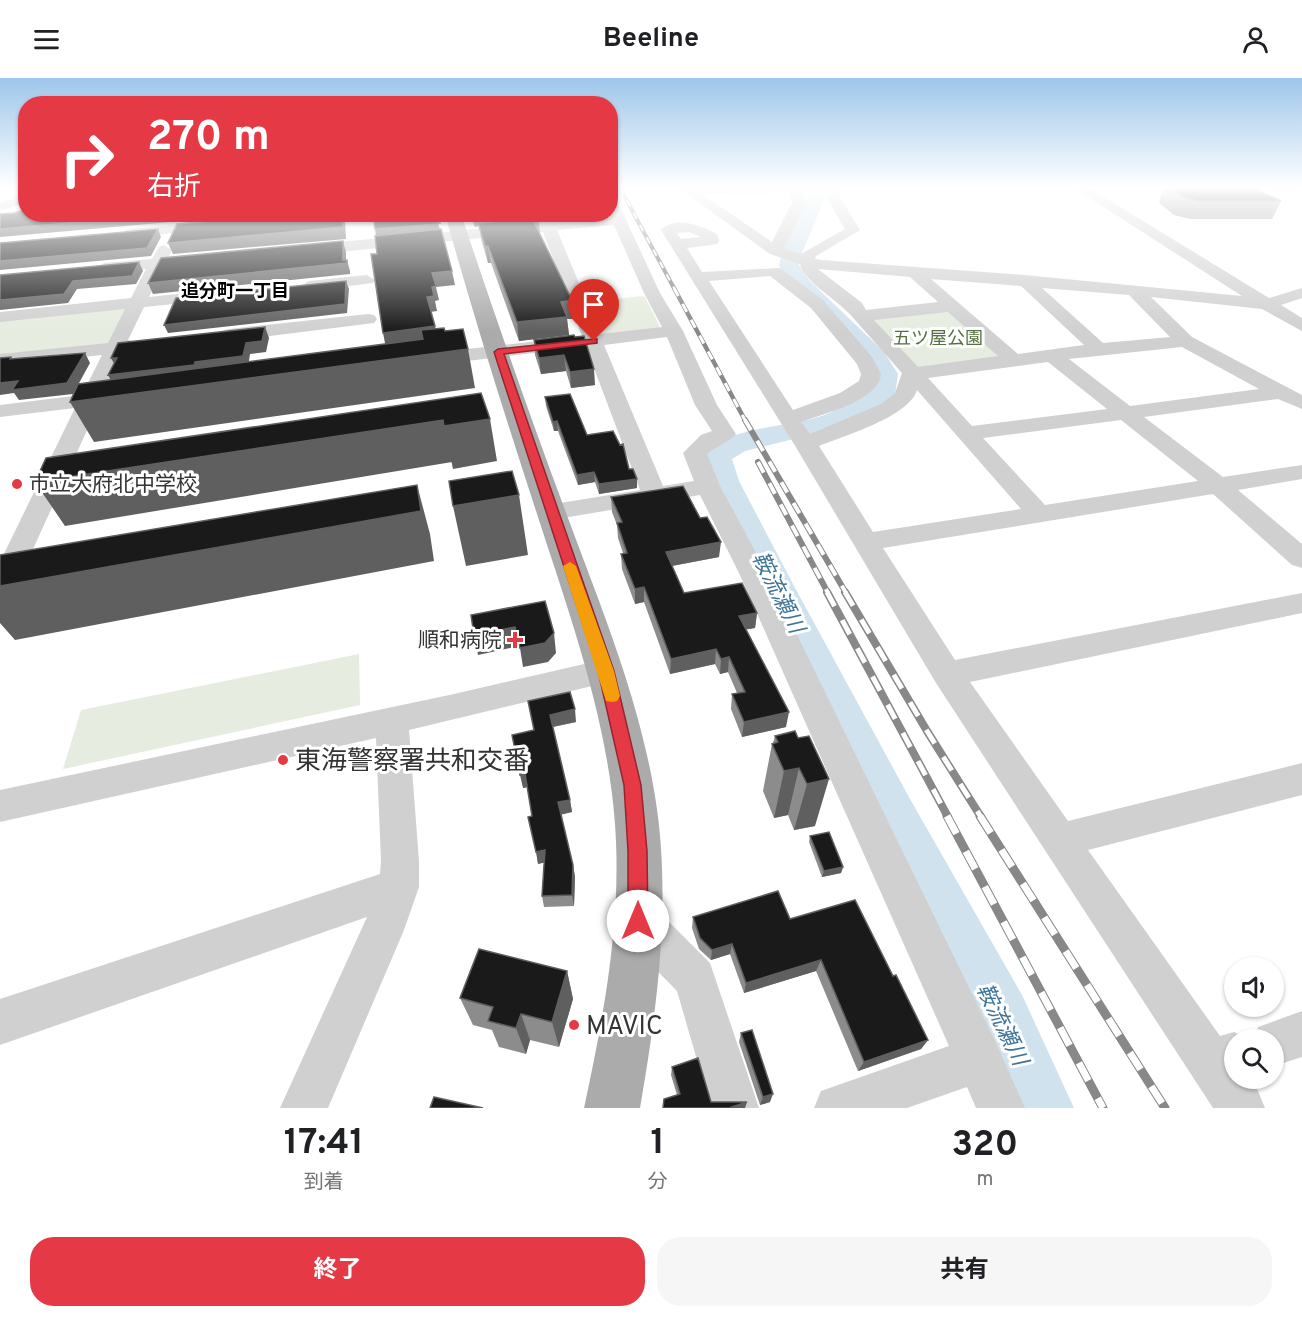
<!DOCTYPE html>
<html lang="ja">
<meta charset="utf-8">
<style>
:root{--surface:#fff;--page:#f6f6f6;--text:#202124;--muted:#757577;--accent:#e63946}
body{margin:0;font-family:Overpass,"Noto Sans JP",sans-serif;background:var(--page);color:var(--text);height:100vh;display:flex;flex-direction:column;font-size:22px;white-space:nowrap}
*{box-sizing:border-box;margin:0}
p{font-size:20px;color:var(--muted)}
.icon{flex:none;width:33px;height:33px;fill:none;stroke:currentColor;stroke-width:2;stroke-linecap:round;stroke-linejoin:round}
.map{position:relative;height:1030px;overflow:hidden}
.details{display:flex;flex-direction:column;background:var(--surface);flex:1}
.details>*{flex:none}
.hud{position:absolute;left:18px;top:18px;width:600px;height:126px;border-radius:24px;box-shadow:0 2px 4px #0004;background:#e63946;color:#fff;overflow:hidden}
.controls{position:absolute;left:1224px;top:879px;display:grid;gap:12px}
.controls a{display:grid;place-items:center;width:60px;height:60px;border-radius:50%;background:var(--surface);box-shadow:0 2px 4px #0004;font-size:30px}
.pin{position:absolute;display:grid;place-items:center;width:51px;height:51px;color:#fff;margin:-62px -26px;border-radius:50% 50% 50% 0;rotate:-45deg;box-shadow:0 0 6px #0007}
.pin .icon{rotate:45deg}
.me{position:absolute;width:66px;margin:-33px;rotate:0deg;stroke-linejoin:round;filter:drop-shadow(0 0 4px #0008)}
.turn{display:flex;align-items:center;gap:21px;height:126px;padding:0 30px;font-size:27px}
.turn .icon{width:78px;height:78px;stroke-width:2.5}
.turn b{display:block;font-size:42px;line-height:51px}
.eta{display:flex;justify-content:space-evenly;align-items:center;height:102px;text-align:center}
.eta b{font-size:36px;font-weight:700;line-height:42px}
.cta{display:flex;gap:12px;margin-top:auto;padding:12px 30px}
.cta a{flex:1;height:69px;border-radius:24px;background:var(--accent);color:#fff;font-size:24px;font-weight:700;line-height:69px;text-align:center}
.cta a+a{background:var(--page);color:var(--text)}
header{display:flex;justify-content:space-between;align-items:center;height:78px;padding:0 30px;background:var(--surface);font-size:27px;font-weight:700}
.map>svg:first-child{display:block}
</style>
<header><svg class="icon" aria-label="menu" viewBox="0 0 24 24"><path d="M4 6h16M4 12h16M4 18h16"/></svg>Beeline<svg class="icon" aria-label="person" viewBox="0 0 24 24"><circle cx="12" cy="8" r="4"/><path d="M4 21q1-7 8-7t8 7"/></svg></header>
<div class="map">
<svg width="1302" height="1030" viewBox="0 0 1302 1030">
<rect width="100%" height="100%" fill="#fff"/>
<!-- green -->
<path fill="#e6ecdf" d="M641 218 645 219 660 249 656 251 598 256 585 225Z
M129 230 110 265 0 279V241Z
M946 231 1004 279 914 290 872 240Z
M359 576 360 627 63 691 81 632Z"/>
<g fill="none" stroke-linecap="round" stroke-linejoin="round">
<!-- river -->
<path fill="#cfe2ee" fill-rule="evenodd" d="M812 110H829L802 175 799 187 808 201 884 274 898 296 895 317 891 323 847 348 745 373 732 381 739 403 794 508 910 721 1022 917 1074 1030H1010L980 959 876 753 707 403 701 378C721 349 795 349 827 336 842 330 855 320 868 313L872 296 865 283 791 210 779 187 782 175Z"/>
<!-- minor -->
<path fill="#d0d0d0" fill-rule="evenodd" d="M679 110H802L806 125 784 171 801 176 845 151 825 118 828 110H841L839 118 860 152 816 178 815 181 821 182 1024 197 1242 218 1074 110H1089L1269 220 1302 210V220L1281 227 1302 240V253L1262 231 1151 219 1192 259 1302 317V331L1278 321 1144 339 1223 399 1302 387V401L1238 412 1302 466V490L1292 487 1213 416 883 470 955 582 1302 515V535L970 604 1068 743 1302 685V717L1088 772 1220 958 1234 954 1250 961 1234 962V1000H1249L1258 1013 1265 1030H1213L936 605 794 366 661 152C676 137 701 148 717 156L719 163 717 166 687 170 702 194 780 190 823 222 872 279 881 296C879 323 822 336 801 344L810 356 881 326 895 315 902 295 855 242C842 224 803 204 800 186L770 176ZM790 115 792 125 772 164 702 116ZM689 154 701 159 681 161 677 155ZM818 191 910 199 938 224 866 232 862 225ZM770 198 811 230 857 286 861 296 859 303 840 315 793 332 709 203ZM931 201 1021 208 1084 267 1018 276ZM1042 210 1129 217 1170 259 1103 265ZM948 234 998 278 918 289 874 242ZM1182 269 1259 311 1130 328 1069 281ZM1048 284 1107 331 972 348 928 300ZM917 312 1021 431 873 454 819 368C843 358 909 339 917 312ZM1121 342 1198 403 1045 427 983 360Z
M1271 110H1294C1289 116 1276 116 1271 110Z
M26 117V125L0 133V125Z
M610 123 617 124 619 127 660 215 683 253 717 327 736 356C731 363 716 368 707 376L720 408 767 495 996 965 1025 1030H976L967 1009 907 1030H814L821 1013 949 968 739 495 700 417 551 442 542 440 538 434 542 428 640 412 586 269 432 287 425 285 422 281 425 277 432 275 582 258 543 154 307 177 299 172 307 167 539 145 534 136H548L552 144 610 139ZM614 147 644 215 662 249 600 256 557 152ZM667 259 695 327 712 353 701 357 683 375 694 403 663 408 604 267Z
M302 136H358L351 140 305 144 298 140Z
M214 144 219 145 221 148 219 151 129 159 122 155 129 151Z
M164 167 172 172 168 180 195 177 203 182 195 187 163 190 149 219 215 212 221 213 223 217 221 221 215 222 144 229 128 262 136 264 138 268 136 272 122 274 104 314 116 316 119 320 116 324 98 328 14 513 10 520 0 523V484L75 330 0 339V327L82 317 102 277 0 288V276L108 265 125 231 0 244V234L131 220 146 191 104 195 96 190 104 185 152 181 159 169Z
M367 197 375 202 373 205 309 213 301 208 309 203Z
M368 236 374 237 377 241 374 245 229 263 222 261 220 257 222 253 229 251Z
M606 581 617 584 622 593 617 602 409 652 419 783V809L404 852 328 1030H280L367 839 0 967V921L380 796 381 783 376 660 0 744V712L454 616Z
M638 822 653 828 710 885 759 1030H711L677 913 623 858 617 843 623 828Z
M1302 933V979L1274 988V962H1253L1258 949Z"/>
<!-- major -->
<path fill="#ababab" fill-rule="evenodd" d="M445 136H461C495 238 530 339 568 440 605 540 647 640 659 747 669 842 656 937 640 1030H584C604 937 622 841 615 746 607 638 569 535 536 433 504 335 473 236 445 136Z"/>
<defs>
<path id="rail-far4" d="M620 110 675 212"/>
<path id="rail-far3" d="M674 210 746 344"/>
<path id="rail-far2" d="M745 342 846 515
M758 384 828 515"/>
<path id="rail-far1" d="M827 514 948 739
M845 514 927 653 981 739"/>
<path id="rail" d="M947 738 1103 1030
M980 738 1165 1030"/>
</defs>
<!-- rail-far4 casing -->
<use href="#rail-far4" stroke="#888" stroke-width="4"/>
<!-- rail-far3 casing -->
<use href="#rail-far3" stroke="#888" stroke-width="4.5"/>
<!-- rail-far2 casing -->
<use href="#rail-far2" stroke="#888" stroke-width="6"/>
<!-- rail-far1 casing -->
<use href="#rail-far1" stroke="#888" stroke-width="8"/>
<!-- rail casing -->
<use href="#rail" stroke="#888" stroke-width="9"/>
<!-- rail-far4 -->
<use href="#rail-far4" stroke="#fff" stroke-width="2" stroke-dasharray="7" stroke-linecap="butt"/>
<!-- rail-far3 -->
<use href="#rail-far3" stroke="#fff" stroke-width="3" stroke-dasharray="9" stroke-linecap="butt"/>
<!-- rail-far2 -->
<use href="#rail-far2" stroke="#fff" stroke-width="4" stroke-dasharray="12" stroke-linecap="butt"/>
<!-- rail-far1 -->
<use href="#rail-far1" stroke="#fff" stroke-width="5" stroke-dasharray="16" stroke-linecap="butt"/>
<!-- rail -->
<use href="#rail" stroke="#fff" stroke-width="7" stroke-dasharray="20" stroke-linecap="butt"/>
</g>
<!-- wall -->
<path fill="#8c8c8c" d="M1163 110H1254L1281 123 1272 141H1190L1174 137 1159 125Z
M469 136H531V140L540 156 573 241H567L569 257 519 263 491 185H488L481 161 479 148 475 149Z
M574 257 595 307 571 310 566 293 541 296 535 277 534 262Z
M545 319 587 357 629 391 637 401V410L599 416 595 404 578 407 558 353H554L546 328Z
M611 419 719 479 672 488 684 515 757 535 755 550 746 551 786 649 742 659 731 631 732 616 737 615 728 594 720 596 715 586 670 596 644 524 635 526 622 491 621 476 623 475 618 460 617 447 612 434Z
M528 623 576 644 553 649 570 722 572 734 561 736 573 787 575 799 574 828 544 829 542 818 544 784 538 786 532 738 527 709 523 710 534 652Z
M775 658 798 660 815 748 794 752 788 737 774 740 763 713 772 666 773 665Z
M810 758 843 789 841 795 822 799 809 764Z
M693 839 790 841 893 898 928 962 921 971 858 993 816 893 744 915 730 876 711 882 699 871 692 850Z
M567 893 573 921 559 969 530 962 526 976 499 969 492 952 473 947 460 920Z
M741 955 770 1024 760 1027 739 964Z
M672 989 711 1024 663 1030 677 1017 671 997Z"/>
<!-- shaded-wall -->
<path fill="#5f5f5f" d="M170 136H263L0 159V151Z
M343 136H344L345 143 346 161 173 176 168 165Z
M531 137 532 143 478 145 479 148 475 149 474 142Z
M440 139 441 146H438L440 152 376 158 375 151Z
M539 143 540 159 534 144Z
M158 151 161 159 151 178 0 192V183Z
M343 163 346 174V186L347 182 350 193V196L153 216 148 205 343 182Z
M485 168H488L491 185H488Z
M139 184 143 193 136 206 77 211 68 225 0 232V222Z
M452 193 455 207 436 209 439 222 435 223 437 233 430 234 427 219 432 209V195Z
M346 203 349 211 347 235 168 255 164 247Z
M572 222 573 241H567L569 257 519 263 517 244 561 224Z
M435 248 438 263 386 270 383 255Z
M265 249 269 260 266 274 250 276 248 289 114 308 108 297 195 284 246 265Z
M468 271 475 310 94 364 70 324Z
M85 275 90 285 73 316 19 322 14 315 0 317V305Z
M564 277 566 293 541 296 539 280Z
M111 280H117V291Z
M594 291 595 307 571 310 570 294Z
M490 341 497 383 453 391 444 348Z
M443 342 452 384 65 448 35 404Z
M557 343 558 353H554L553 344Z
M594 394 595 404 578 407 577 397Z
M637 401V410L599 416V406Z
M417 407 430 456 434 483 15 562 0 545V508Z
M519 417 528 477 466 488 453 428Z
M721 464 719 479 666 489V474Z
M644 509V524L635 526V511Z
M757 535 755 550 737 553 739 538Z
M515 549 519 568 478 577 474 557Z
M554 555 556 575 548 584 523 589 520 570Z
M716 571 715 586 670 596 671 581Z
M729 579 728 594 720 596 721 581Z
M575 631 576 644 552 649 550 637Z
M789 634 786 649 742 659 744 644Z
M799 690 788 737 774 740 784 693Z
M525 696 528 709 523 710 520 697Z
M829 701 815 748 794 752 807 706Z
M570 722 572 734 560 737 558 724Z
M545 772 547 784 538 786 536 774Z
M573 787 575 799 574 828 572 817Z
M843 789 841 795 822 799 824 793Z
M732 866 730 876 711 882 712 872Z
M821 882 816 893 744 915 746 905Z
M567 893 573 921 559 969 552 944Z
M521 936 530 962 526 976 516 950Z
M928 962 921 971 858 993 864 984Z
M773 1016 770 1024 760 1027 763 1019Z
M747 1024 745 1030H729Z"/>
<!-- building -->
<path fill="#1a1a1a" stroke="#5f5f5f" stroke-width="1.5" d="M1171 110H1254L1281 123H1198L1182 119Z
M26 131V136H170L0 151V136L14 135Z
M291 136H343V149L168 165 177 146Z
M373 136H439L440 139 437 140 438 146 375 151Z
M471 136H531V137L474 142Z
M537 140 539 143 534 144 572 222 561 224 567 239 517 244 488 168H485L478 145Z
M158 151 147 170 0 183V165Z
M441 151 452 193 432 195 436 208 432 209 434 218 427 219 435 248 383 255 371 176H377L375 158Z
M343 163V182H347V185L148 205 161 180Z
M139 184 132 198 73 203 64 216 0 222V197Z
M346 203 345 226 164 247 176 220Z
M265 249 262 263 246 265 243 278 195 284 194 287 108 297 117 280H111L118 265Z
M444 250 445 253 463 251 468 271 70 324 78 306 423 261 421 252Z
M574 257 575 259 584 258 594 291 570 294 564 277 539 280 534 262Z
M85 275 67 305 12 312 18 303 0 305V280L11 279 10 281Z
M481 315 490 341 444 348 443 342 35 404 46 380Z
M570 316 587 357 613 353 620 367 623 366 629 391H633L637 401 599 406 594 394 577 397 557 343 553 344 545 319Z
M512 393 519 417 453 428 449 403Z
M417 407 421 433 0 508V477Z
M683 408 700 440 707 439 721 464 666 474 684 515 742 505 757 535 739 538 789 634 744 644 732 616 745 614 729 579 721 581 716 571 671 581 644 509 635 511 621 476 627 475 617 445 622 444 611 419Z
M545 523 554 555 545 565 520 570 515 549 474 557 471 537Z
M570 614 575 631 550 637 570 722 558 724 573 787 572 817 542 818 545 772 536 774 528 739 532 738 525 696 520 697 512 657 534 652 528 623Z
M795 653 798 660 809 658 829 701 807 706 799 690 784 693 772 666 778 664 775 658Z
M829 754 843 789 824 793 810 758Z
M778 813 790 841 855 822 893 898 896 897 928 962 864 984 821 882 746 905 732 866 712 872 700 860 693 839Z
M479 871 567 893 552 944 521 936 516 950 488 943 493 929 460 920Z
M752 952 773 1016 763 1019 741 955Z
M698 980 711 1024H747L729 1030H663L664 1021 680 1016 672 989Z
M434 1019 483 1030H430Z"/>
<!-- sky -->
<linearGradient id="sky" x2="0" y2="1"><stop stop-color="#9ec6ea"/><stop offset="0.43" stop-color="#fff"/><stop offset="1" stop-color="#fff" stop-opacity="0"/></linearGradient>
<rect width="1302" height="254" fill="url(#sky)"/>
<!-- route -->
<path fill="#e63946" stroke="#96252e" stroke-width="1.5" d="M594 261H597V265L504 276 614 593 641 707 647 773 648 843 645 850 638 853 631 850 628 843V773L624 707 598 593 494 274 498 271Z"/>
<!-- slow -->
<path fill="#f59e0b" d="M570 484 576 488 614 593 620 618 617 623 612 624 606 623 563 488Z"/>
<!-- markers -->
<g fill="#e63946" stroke="#fff" stroke-width="2">
<circle cx="17" cy="406" r="6"/>
<path d="M512 553h6v6h6v6h-6v6h-6v-6h-6v-6h6z"/>
<circle cx="283" cy="682" r="6"/>
<circle cx="574" cy="947" r="6"/>
</g>
<g text-anchor="middle" stroke-width="6" stroke-linejoin="round" paint-order="stroke">
<!-- far-neighbourhood labels -->
<g font-size="18" font-weight="bold" fill="#000" stroke="#fff">
<text x="235" y="219">追分町一丁目</text>
</g>
<!-- far-park labels -->
<g font-size="18" fill="#56703f" stroke="#fff">
<text x="938" y="266">五ツ屋公園</text>
</g>
<!-- poi labels -->
<g font-size="21" fill="#333" stroke="#fff" text-anchor="start">
<text x="29" y="413">市立大府北中学校</text>
<text x="502" y="569" text-anchor="end">順和病院</text>
</g>
<!-- water labels -->
<g font-size="22" font-style="italic" fill="#3f7597" stroke="#fff">
<text transform="translate(779 514) rotate(63)" y="8">鞍流瀬川</text>
<text transform="translate(1003 946) rotate(64)" y="8">鞍流瀬川</text>
</g>
<!-- near-poi labels -->
<g font-size="26" fill="#333" stroke="#fff" text-anchor="start">
<text x="295" y="691">東海警察署共和交番</text>
<text x="586" y="956">MAVIC</text>
</g>
</g>
</svg>
<div class="controls">
<a><svg class="icon" aria-label="sound" viewBox="0 0 24 24"><path d="M4 9h4l5-4v14l-5-4H4zM17 9q2 3 0 6"/></svg></a>
<a><svg class="icon" aria-label="search" viewBox="0 0 24 24"><circle cx="10" cy="10" r="6"/><path d="M15 15l6 6"/></svg></a>
</div>
<div class="pin" style="left:594px;top:263px;background:#d93025"><svg class="icon" aria-label="arrive" viewBox="0 0 24 24"><path d="M6 21V4h12l-3 4 3 4H6"/></svg></div>
<svg class="me" style="left:638px;top:843px" viewBox="-20 -20 40 40"><circle r="19" fill="#fff"/><path d="M0-13L10 11 0 6-10 11z" fill="#e63946"/></svg>
<div class="hud">
<div class="turn"><svg class="icon" aria-label="right" viewBox="0 0 24 24"><path d="M7 20v-9h11M14 6l5 5-5 5"/></svg><div><b>270 m</b>右折</div></div>
</div>
</div>
<section class="details">
<div class="eta">
<div><b>17:41</b><p>到着</p></div>
<div><b>1</b><p>分</p></div>
<div><b>320</b><p>m</p></div>
</div>
<div class="cta"><a>終了</a><a>共有</a></div>
</section>
